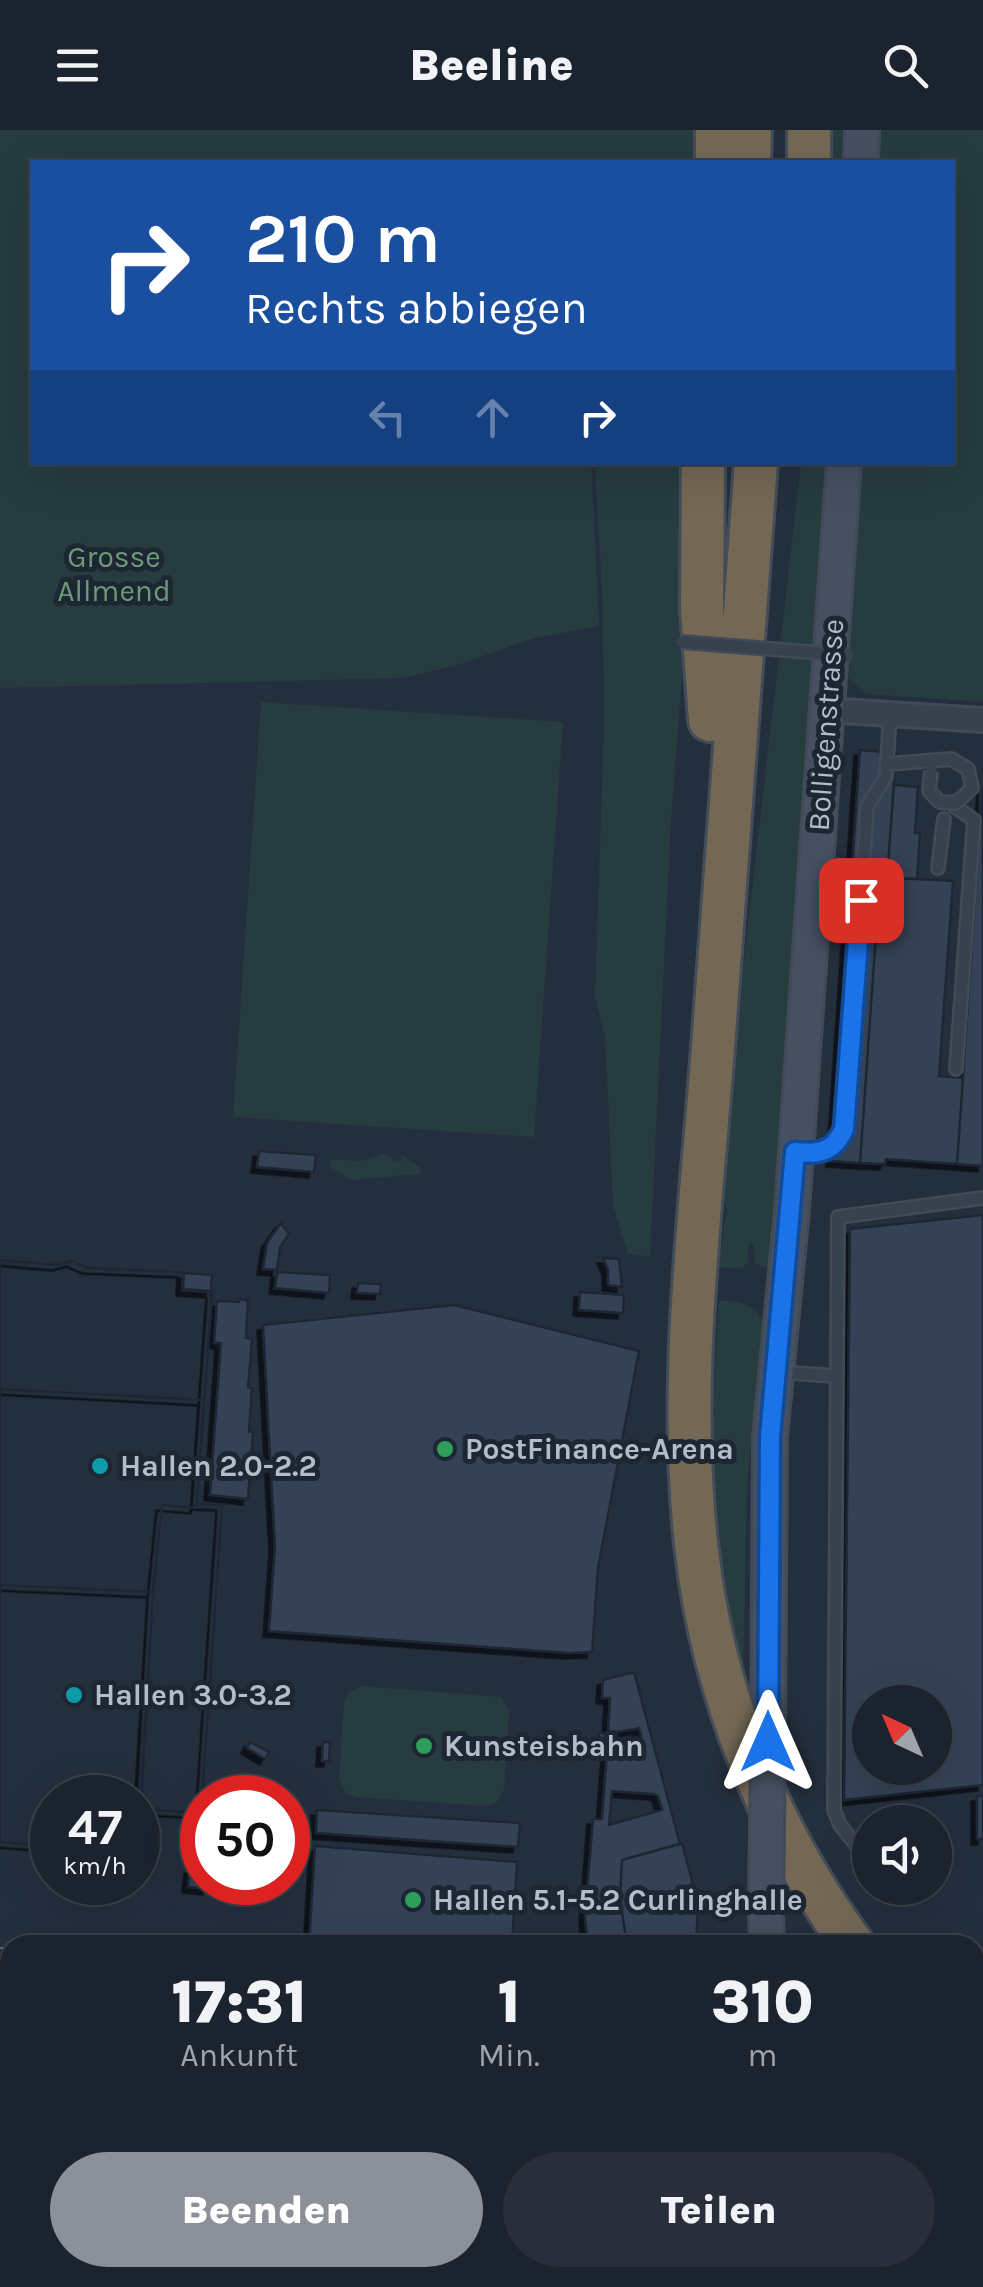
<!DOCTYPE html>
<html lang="de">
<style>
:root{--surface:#1b232e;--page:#282f3a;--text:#f1f3f6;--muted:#a0a4aa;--line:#39404a;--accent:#8c9099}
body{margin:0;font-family:Karla,sans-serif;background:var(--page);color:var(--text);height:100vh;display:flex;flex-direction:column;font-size:38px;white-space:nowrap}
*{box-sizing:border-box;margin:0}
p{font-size:32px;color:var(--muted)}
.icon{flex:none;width:55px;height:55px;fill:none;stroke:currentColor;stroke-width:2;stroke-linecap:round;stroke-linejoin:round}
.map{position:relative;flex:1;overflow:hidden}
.drawer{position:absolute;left:0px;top:1805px;width:985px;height:352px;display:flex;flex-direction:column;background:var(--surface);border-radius:30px 30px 0 0;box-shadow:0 10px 40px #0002,0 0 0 2px var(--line)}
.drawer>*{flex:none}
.hud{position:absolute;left:30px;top:30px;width:925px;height:305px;border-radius:0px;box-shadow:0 10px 40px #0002,0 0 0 2px var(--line);background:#1a4fa0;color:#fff;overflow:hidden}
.needle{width:65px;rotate:316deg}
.fabs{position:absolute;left:852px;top:1555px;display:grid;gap:20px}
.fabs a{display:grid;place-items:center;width:100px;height:100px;border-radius:50%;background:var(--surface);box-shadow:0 10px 40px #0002,0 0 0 2px var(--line);font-size:50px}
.speed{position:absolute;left:30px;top:1645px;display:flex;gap:20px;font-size:50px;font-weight:700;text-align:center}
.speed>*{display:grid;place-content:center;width:130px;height:130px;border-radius:50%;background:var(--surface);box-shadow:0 10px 40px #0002,0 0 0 2px var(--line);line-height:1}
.speed small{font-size:25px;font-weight:400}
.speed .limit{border:15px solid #d22;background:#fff;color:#111}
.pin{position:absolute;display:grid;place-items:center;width:85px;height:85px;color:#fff;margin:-42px;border-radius:20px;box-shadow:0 5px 15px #0006}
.me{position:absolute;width:110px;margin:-55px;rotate:0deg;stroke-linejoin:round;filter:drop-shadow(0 0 8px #0008)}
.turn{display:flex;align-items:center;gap:35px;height:210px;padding:0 50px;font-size:45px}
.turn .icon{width:130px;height:130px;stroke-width:2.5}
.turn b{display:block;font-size:70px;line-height:85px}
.lanes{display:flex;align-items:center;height:95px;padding:0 50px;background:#0003;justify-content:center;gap:50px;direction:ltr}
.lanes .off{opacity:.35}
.eta{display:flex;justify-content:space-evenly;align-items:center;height:170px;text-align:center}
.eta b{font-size:60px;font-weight:800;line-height:70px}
.primary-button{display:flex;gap:20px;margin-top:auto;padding:20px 50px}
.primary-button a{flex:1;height:115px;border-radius:60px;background:var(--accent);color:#fff;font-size:40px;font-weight:800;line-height:115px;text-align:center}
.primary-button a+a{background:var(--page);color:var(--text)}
header{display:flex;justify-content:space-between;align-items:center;height:130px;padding:0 50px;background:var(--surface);font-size:45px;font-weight:800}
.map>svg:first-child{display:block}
</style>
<header><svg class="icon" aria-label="menu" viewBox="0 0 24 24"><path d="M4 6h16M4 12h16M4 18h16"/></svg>Beeline<svg class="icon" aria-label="search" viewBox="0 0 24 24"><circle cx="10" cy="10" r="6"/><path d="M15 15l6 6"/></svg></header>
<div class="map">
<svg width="983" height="2157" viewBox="0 0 983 2157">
<defs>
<filter id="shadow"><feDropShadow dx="-5.5" dy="5.5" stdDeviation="0" flood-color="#0009"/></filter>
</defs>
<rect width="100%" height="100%" fill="#242f3e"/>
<!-- green -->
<path fill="#263c3f" d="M0 0H698L697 32H32V332L591 333 599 493 596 497 534 508 455 536 402 548 0 558Z
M828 0H850L848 32H828Z
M872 0H983V572L866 564 848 548 853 455 847 444 853 333 952 332V32H870Z
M595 333H689L683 533 671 691 650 1127 628 1124 613 1076 605 907 595 866 604 596 603 482Z
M801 333H830L824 426 771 1138 761 1137 755 1132 754 1114 749 1113 748 1131 742 1139 718 1137 727 1079 723 1070 734 916Z
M261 572 563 592 534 1007 233 987Z
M384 1024 395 1031 402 1030 401 1025 421 1038 420 1044 351 1050 329 1036 332 1029 361 1031Z
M719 1171C740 1171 753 1173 764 1192L747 1354 743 1543C708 1423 710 1295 719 1171Z
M361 1556 501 1567 509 1581 504 1660 497 1672 487 1676 356 1667 345 1663 339 1649 344 1571 349 1562Z
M186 2148H757V2157H187Z"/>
<!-- building -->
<path fill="#364354" stroke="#1f2835" stroke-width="2.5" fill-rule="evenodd" filter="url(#shadow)" d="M860 620 896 623 887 748 880 747 860 1033 832 1031Z
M894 655 918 657 915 703H920L917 749 887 748Z
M983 656V1036L957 1034Z
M880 747 953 751 939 946 963 948 957 1034 886 1029 885 1034 860 1033Z
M259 1021 316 1025 314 1042 257 1037Z
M983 1085V1655L844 1670 850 1099ZM870 1572H935V1638H870Z
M281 1093 289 1104 280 1117 277 1140 263 1139 267 1113Z
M603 1128 619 1129 622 1157 608 1155V1140Z
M0 1130 58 1135 72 1131 87 1138 183 1142 182 1160 212 1162 204 1270 0 1259Z
M0 1130 58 1135 72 1131 87 1138 183 1142 182 1160 212 1162 197 1374 222 1375 201 1683 139 1679 138 1707V1668H52V1716L0 1712Z
M277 1142 330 1145 329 1163 275 1158Z
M184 1143 212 1145 211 1161 183 1159Z
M358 1153 381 1154 380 1164 357 1163Z
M580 1162 624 1165 623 1183 579 1180Z
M239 1169 248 1170 246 1208 252 1209 248 1257 252 1258 249 1302H253L248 1369 210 1365 221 1213H214L217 1171 239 1172Z
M454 1175 639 1221 598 1438 592 1522 569 1523 269 1501 275 1417 263 1195Z
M0 1259 204 1270 196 1378 162 1375 153 1462 0 1455Z
M197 1374 222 1375 201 1683 141 1679 153 1462 162 1375 196 1378Z
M0 1455 153 1462 138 1707V1668H52V1716L0 1712Z
M634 1542 680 1714 622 1730 620 1769 627 1815H588L585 1788 593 1689H602L608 1608H599V1603L608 1604 610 1568H602L603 1550ZM635 1599 639 1598 644 1617H615L616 1602ZM612 1661 654 1664 658 1666 662 1680 609 1695Z
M250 1612 269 1622 265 1629 247 1618Z
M323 1612H330L329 1631H322Z
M977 1666H983V1709H977Z
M317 1680 520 1693 518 1717 316 1703Z
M682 1713 698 1774 696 1815H627L620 1769 622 1730Z
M315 1716 517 1732 512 1815H309Z
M190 1738 202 1739V1752H208V1759L188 1757Z
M10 2023V2063L6 2064 8 2069 0 2071V2026Z
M10 2115V2148H25L0 2155V2118Z
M975 2130 983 2133V2157H879L865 2152 863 2157H838L825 2153 821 2148H975Z
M117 2148H156L158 2157H120Z
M117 2148H156L158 2157H120Z"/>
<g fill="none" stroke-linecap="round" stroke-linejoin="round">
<defs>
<path id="lane" d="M954 676 974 690 956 939
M938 738 944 689
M799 1022C825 1024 840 1017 847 990L867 677 886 646 890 584
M780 1242 835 1246
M870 1732 840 1695 834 1680 838 1087 983 1068
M0 2078 10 2075
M975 2097 983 2099
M43 2148 45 2157
M107 2148 109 2157
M167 2148 169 2157
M871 2157 872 2155"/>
<path id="street" d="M827 580 983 590
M184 2148 185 2157
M767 2157V2148"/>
<path id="secondary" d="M861 32 862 0
M768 1612 770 1307 792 1080 844 332
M766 1783 767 1815
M0 1861 10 1862"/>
<path id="highway" d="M717 32V0
M749 32 750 0
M809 32V0
M703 332 702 480 710 590
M756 332C742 523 728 713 714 904 702 1073 677 1253 697 1422 713 1563 769 1701 853 1815
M975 1948 983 1955
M975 1985 983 1991"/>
</defs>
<!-- lane casing -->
<use href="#lane" stroke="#414a57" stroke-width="16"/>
<!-- street casing -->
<use href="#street" stroke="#414a57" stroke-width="28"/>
<!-- secondary casing -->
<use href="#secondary" stroke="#414a57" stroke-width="38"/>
<!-- highway casing -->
<use href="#highway" stroke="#434c59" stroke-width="48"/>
<!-- lane -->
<use href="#lane" stroke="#38414e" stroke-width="11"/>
<!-- street -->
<use href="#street" stroke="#38414e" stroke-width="22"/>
<!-- secondary -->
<use href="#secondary" stroke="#465061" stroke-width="32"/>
<!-- highway -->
<use href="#highway" stroke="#746855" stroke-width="42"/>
<!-- tram -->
<path stroke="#5a6575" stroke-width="2.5" d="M0 1818H10
M0 1952 10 1953"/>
<defs>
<path id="lane-bridge" d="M682 512 848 525
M888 634 951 629 968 639 972 658 956 673 940 672 929 661 931 641"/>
<path id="secondary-bridge" d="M766 1783 768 1612"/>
</defs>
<!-- lane-bridge casing -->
<use href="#lane-bridge" stroke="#414a57" stroke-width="16" stroke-linecap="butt"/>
<!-- secondary-bridge casing -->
<use href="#secondary-bridge" stroke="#414a57" stroke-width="38" stroke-linecap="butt"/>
<!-- lane-bridge -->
<use href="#lane-bridge" stroke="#38414e" stroke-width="11"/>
<!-- secondary-bridge -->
<use href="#secondary-bridge" stroke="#465061" stroke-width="32"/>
</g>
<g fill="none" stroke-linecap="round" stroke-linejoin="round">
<defs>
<path id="route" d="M768 1612 770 1307 795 1022C819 1024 833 1023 844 999L861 770"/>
</defs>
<!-- route casing -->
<use href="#route" stroke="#114b97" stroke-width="25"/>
<!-- route -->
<use href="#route" stroke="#1a73e8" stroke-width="18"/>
</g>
<!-- markers -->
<g fill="#2e9e5b" stroke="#1d2633" stroke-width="4">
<circle cx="445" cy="1319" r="10"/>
<circle cx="424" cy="1616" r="10"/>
<circle cx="413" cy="1770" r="10"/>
</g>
<g fill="#0f9aa8" stroke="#1d2633" stroke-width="4">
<circle cx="100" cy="1336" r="10"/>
<circle cx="74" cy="1565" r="10"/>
</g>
<g text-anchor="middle" stroke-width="10" stroke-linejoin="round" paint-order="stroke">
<!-- park labels -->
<g font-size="30" fill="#6b9a76" stroke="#1d2633">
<text x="114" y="437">Grosse<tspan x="114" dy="34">Allmend</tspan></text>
</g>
<!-- street labels -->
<g font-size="30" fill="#b4bcc9" stroke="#1d2633">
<text transform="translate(826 595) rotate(-86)" y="10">Bolligenstrasse</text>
</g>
<!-- poi labels -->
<g font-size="30" font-weight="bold" fill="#b4bcc9" stroke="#1d2633" text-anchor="start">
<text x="465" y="1329">PostFinance-Arena</text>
<text x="120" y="1346">Hallen 2.0-2.2</text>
<text x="94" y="1575">Hallen 3.0-3.2</text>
<text x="444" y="1626">Kunsteisbahn</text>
<text x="433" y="1780">Hallen 5.1-5.2 Curlinghalle</text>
</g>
</g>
</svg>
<div class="fabs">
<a><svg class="needle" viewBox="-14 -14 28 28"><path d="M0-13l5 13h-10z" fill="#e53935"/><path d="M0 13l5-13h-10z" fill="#a0a4aa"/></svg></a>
<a><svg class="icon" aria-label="sound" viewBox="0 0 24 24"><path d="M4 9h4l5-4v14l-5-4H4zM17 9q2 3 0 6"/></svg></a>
</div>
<div class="speed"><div>47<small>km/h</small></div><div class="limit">50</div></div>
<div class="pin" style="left:861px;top:770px;background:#d93025"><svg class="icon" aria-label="arrive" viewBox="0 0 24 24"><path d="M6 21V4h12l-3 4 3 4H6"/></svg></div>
<svg class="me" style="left:768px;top:1612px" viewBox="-20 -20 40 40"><path d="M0-17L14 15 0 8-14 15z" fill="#1a73e8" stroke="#fff" stroke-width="4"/></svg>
<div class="hud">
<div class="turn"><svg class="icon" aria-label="right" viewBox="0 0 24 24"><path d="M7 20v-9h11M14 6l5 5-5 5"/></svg><div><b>210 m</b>Rechts abbiegen</div></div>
<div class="lanes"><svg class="icon off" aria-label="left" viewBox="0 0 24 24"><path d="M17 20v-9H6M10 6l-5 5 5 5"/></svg><svg class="icon off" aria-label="ahead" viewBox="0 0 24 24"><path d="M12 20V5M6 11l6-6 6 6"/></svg><svg class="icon" aria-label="right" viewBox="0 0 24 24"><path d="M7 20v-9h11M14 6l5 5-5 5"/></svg></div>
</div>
<section class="drawer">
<div class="eta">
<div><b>17:31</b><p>Ankunft</p></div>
<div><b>1</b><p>Min.</p></div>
<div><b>310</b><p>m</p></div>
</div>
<div class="primary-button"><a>Beenden</a><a>Teilen</a></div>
</section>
</div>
